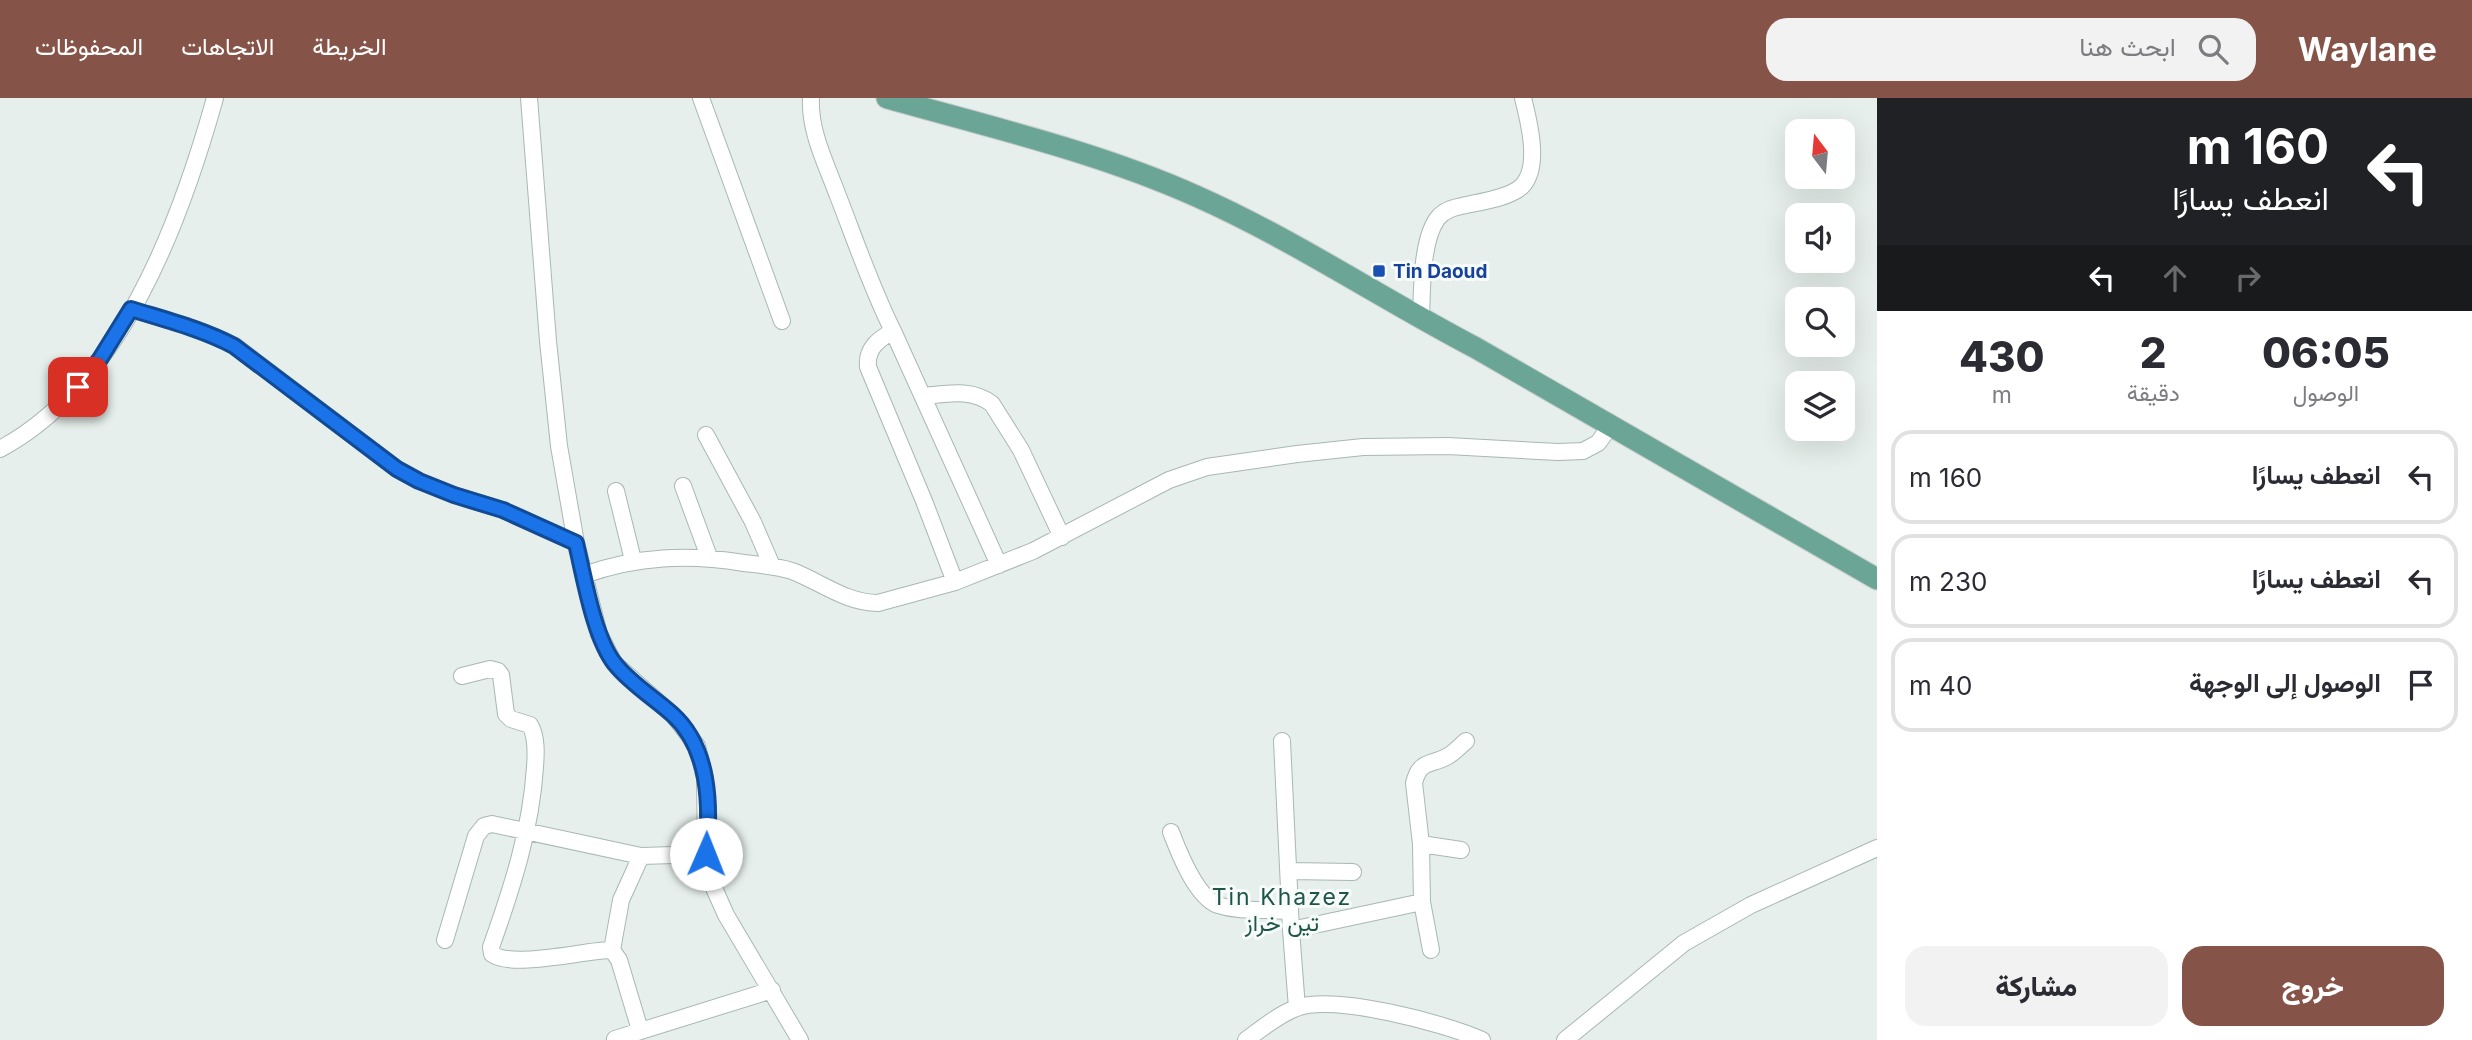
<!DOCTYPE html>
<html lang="ar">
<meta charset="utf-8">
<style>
:root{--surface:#fff;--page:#f2f2f3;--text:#2b2b33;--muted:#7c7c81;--line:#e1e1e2;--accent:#855347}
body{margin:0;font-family:Inter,Vazirmatn,sans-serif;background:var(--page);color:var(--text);direction:rtl;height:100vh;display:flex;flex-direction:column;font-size:26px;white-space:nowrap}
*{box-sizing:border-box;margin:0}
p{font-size:23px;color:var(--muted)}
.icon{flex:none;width:38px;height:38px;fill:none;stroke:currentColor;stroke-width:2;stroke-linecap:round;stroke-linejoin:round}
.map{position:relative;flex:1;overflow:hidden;direction:ltr}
.details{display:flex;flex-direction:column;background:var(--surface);width:595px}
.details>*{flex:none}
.top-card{background:#202124;color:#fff;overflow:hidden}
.needle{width:46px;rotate:344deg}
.controls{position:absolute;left:1785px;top:21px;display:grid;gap:14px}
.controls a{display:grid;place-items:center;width:70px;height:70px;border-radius:14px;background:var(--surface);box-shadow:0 7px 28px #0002;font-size:35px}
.pin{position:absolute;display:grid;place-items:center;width:60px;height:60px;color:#fff;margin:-30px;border-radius:14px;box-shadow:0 4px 10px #0006}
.me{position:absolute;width:77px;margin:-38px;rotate:1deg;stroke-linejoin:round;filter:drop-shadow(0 0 5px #0008)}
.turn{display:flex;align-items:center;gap:24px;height:147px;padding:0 28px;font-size:32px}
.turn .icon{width:91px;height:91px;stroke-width:2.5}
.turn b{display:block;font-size:49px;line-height:60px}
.lanes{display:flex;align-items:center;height:66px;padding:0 28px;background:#0003;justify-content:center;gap:35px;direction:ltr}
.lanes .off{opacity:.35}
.eta{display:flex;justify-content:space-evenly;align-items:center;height:119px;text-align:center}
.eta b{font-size:42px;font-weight:800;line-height:49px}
.primary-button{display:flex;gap:14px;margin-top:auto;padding:14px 28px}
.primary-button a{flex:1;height:80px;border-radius:21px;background:var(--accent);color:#fff;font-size:28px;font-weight:800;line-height:80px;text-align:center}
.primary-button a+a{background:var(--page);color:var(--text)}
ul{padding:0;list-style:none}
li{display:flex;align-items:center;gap:21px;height:94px;margin:0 14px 10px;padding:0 14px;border:4px solid var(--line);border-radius:21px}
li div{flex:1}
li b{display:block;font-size:26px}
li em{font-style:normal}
header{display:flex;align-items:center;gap:42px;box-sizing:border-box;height:98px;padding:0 35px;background:var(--accent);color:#fff}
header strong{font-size:33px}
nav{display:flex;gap:38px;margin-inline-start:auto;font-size:24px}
.search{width:490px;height:63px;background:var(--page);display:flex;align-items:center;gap:18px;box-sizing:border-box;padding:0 24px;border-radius:21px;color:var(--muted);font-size:26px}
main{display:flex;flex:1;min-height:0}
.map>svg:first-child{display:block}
</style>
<header>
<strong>Waylane</strong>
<div class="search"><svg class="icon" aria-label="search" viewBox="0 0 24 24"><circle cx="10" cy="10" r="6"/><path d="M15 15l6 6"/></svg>ابحث هنا</div>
<nav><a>الخريطة</a><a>الاتجاهات</a><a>المحفوظات</a></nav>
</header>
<main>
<section class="details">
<div class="top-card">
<div class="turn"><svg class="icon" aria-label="left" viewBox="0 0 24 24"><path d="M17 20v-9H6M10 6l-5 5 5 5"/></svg><div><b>160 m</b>انعطف يسارًا</div></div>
<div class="lanes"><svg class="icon" aria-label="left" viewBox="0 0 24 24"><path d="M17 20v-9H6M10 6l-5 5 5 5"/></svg><svg class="icon off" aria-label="ahead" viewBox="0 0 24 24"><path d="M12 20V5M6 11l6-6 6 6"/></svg><svg class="icon off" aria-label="right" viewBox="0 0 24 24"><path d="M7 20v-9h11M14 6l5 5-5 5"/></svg></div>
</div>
<div class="eta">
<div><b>06:05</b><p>الوصول</p></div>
<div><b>2</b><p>دقيقة</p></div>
<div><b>430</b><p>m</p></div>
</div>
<ul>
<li><svg class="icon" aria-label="left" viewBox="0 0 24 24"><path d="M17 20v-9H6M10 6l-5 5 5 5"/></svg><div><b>انعطف يسارًا</b></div><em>160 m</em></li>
<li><svg class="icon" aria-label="left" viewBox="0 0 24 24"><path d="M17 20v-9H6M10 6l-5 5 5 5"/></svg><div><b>انعطف يسارًا</b></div><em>230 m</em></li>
<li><svg class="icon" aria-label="arrive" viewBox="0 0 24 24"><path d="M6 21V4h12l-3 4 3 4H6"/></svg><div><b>الوصول إلى الوجهة</b></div><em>40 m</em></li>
</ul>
<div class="primary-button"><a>خروج</a><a>مشاركة</a></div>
</section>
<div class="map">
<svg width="1877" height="942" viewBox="0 0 1877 942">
<rect width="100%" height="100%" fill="#e6efeb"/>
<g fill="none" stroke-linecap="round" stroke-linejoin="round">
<defs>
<path id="minor" d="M529 0 548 243 559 348 576 445 599 536 614 565 674 618 697 648 705 680 706 756 710 781 726 817 800 942
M701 0 782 223
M811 0C809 33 827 68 838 98 856 144 871 189 893 233
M131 211C166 222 202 231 235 248L397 371 419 383 454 397 503 412 576 445
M1421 222C1422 194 1421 144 1437 121 1445 110 1458 109 1471 106 1486 103 1504 100 1517 92 1543 76 1529 24 1523 0
M923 298C946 296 972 290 992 306L1021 352 1062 439
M706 337 753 424 772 468
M0 351C121 286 180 125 215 0
M683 388 709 459
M616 393 633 462
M584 477C637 458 688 456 744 465 760 467 777 468 792 473 821 484 846 505 878 505L955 484 1033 453 1169 382 1207 369 1297 356 1363 349 1448 348 1558 354 1583 353 1598 345 1611 327
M955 484 924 403 868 269C866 250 879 241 893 233L999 467
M462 578 490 571 498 573 501 577 506 616 511 621 530 627C537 639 536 656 535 669 531 732 512 790 491 849L492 856C513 871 585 852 612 852L619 862 640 932
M1282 643 1291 832
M1171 734C1179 755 1196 799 1218 807 1239 814 1267 811 1289 813
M1421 746 1461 752
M1289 773 1353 774
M445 842 476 738 484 728 492 726 641 758 706 756
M612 852 621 802 641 758
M1431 852 1422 804 1421 746 1414 685C1420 661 1431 668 1448 658 1455 654 1460 648 1466 643
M1297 910 1291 832 1422 804
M615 941 772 892
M1246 942C1261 931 1278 917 1296 910 1335 896 1444 925 1482 942
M1565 942 1684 845 1751 807 1877 750"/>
<path id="major" d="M887 0C990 29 1098 54 1196 98 1293 141 1382 201 1476 250L1877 481"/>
</defs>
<!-- minor casing -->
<use href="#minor" stroke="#a8b8b2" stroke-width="18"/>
<!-- major casing -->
<use href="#major" stroke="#c2cac8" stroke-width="23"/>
<!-- minor -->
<use href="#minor" stroke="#fff" stroke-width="16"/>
<!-- major -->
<use href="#major" stroke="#6aa596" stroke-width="21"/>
</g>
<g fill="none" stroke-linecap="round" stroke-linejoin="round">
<defs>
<path id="route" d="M78 289 100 261 131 211C166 222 202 231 234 248L397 371 419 383 454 397 503 412 576 445C584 479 594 540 615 566 630 585 654 600 672 616 710 650 711 708 706 756"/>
</defs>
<!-- route casing -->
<use href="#route" stroke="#114b97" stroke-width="18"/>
<!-- route -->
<use href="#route" stroke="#1a73e8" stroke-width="12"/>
</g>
<!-- markers -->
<rect fill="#1a4fb4" stroke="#f7fbf9" stroke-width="2.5" x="1372" y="166" width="14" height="14" rx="3.5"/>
<g text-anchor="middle" stroke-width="6" stroke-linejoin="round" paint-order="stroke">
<!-- transit labels -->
<g font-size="19" font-weight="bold" fill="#164399" stroke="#f7fbf9" text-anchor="start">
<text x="1393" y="180">Tin Daoud</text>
</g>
<!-- quarter labels -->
<g font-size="23" letter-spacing="2" fill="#1f5548" stroke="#f7fbf9">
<text x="1282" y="807">Tin Khazez<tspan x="1282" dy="26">تين خراز</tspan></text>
</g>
</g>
</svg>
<div class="controls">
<a><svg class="needle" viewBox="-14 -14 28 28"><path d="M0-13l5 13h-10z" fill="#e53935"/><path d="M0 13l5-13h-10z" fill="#7c7c81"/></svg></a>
<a><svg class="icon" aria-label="sound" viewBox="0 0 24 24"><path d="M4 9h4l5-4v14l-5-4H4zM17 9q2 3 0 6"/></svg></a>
<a><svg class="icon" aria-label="search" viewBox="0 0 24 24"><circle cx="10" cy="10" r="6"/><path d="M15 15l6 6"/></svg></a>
<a><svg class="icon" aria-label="layers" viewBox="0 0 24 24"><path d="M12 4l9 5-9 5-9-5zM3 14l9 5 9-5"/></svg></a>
</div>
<div class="pin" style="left:78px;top:289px;background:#d93025"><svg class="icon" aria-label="arrive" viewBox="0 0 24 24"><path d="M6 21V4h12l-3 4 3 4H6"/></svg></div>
<svg class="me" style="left:706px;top:756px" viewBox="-20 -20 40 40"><circle r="19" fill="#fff"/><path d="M0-13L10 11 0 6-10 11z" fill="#1a73e8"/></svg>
</div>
</main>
